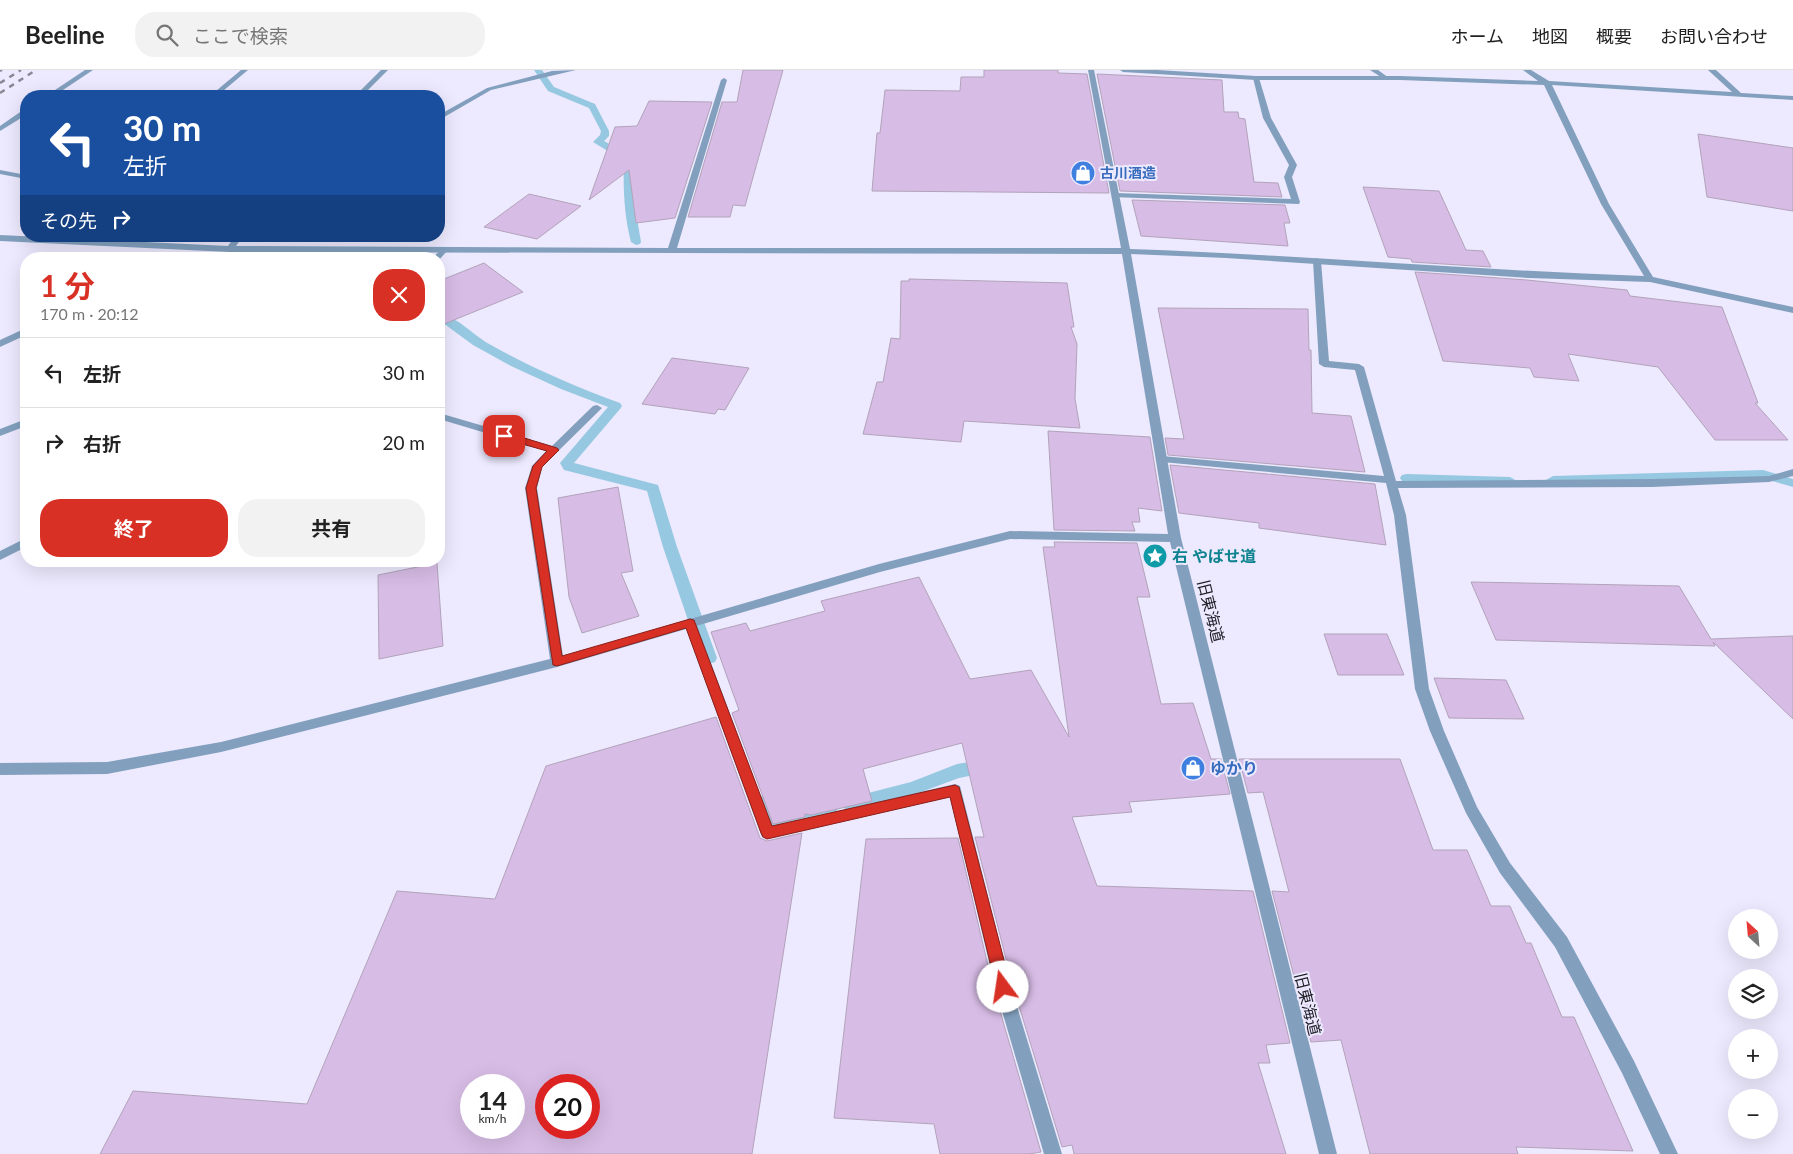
<!DOCTYPE html>
<html lang="ja">
<meta charset="utf-8">
<style>
:root{--surface:#fff;--page:#f2f2f2;--text:#222;--muted:#767676;--line:#e0e0e0;--accent:#d93025}
body{margin:0;font-family:Lato,"Noto Sans JP",sans-serif;background:var(--page);color:var(--text);height:100vh;display:flex;flex-direction:column;font-size:19px;white-space:nowrap}
*{box-sizing:border-box;margin:0}
p{font-size:16px;color:var(--muted)}
.icon{flex:none;width:28px;height:28px;fill:none;stroke:currentColor;stroke-width:2;stroke-linecap:round;stroke-linejoin:round}
.map{position:relative;flex:1;overflow:hidden}
.panel{position:absolute;left:20px;top:182px;width:425px;height:315px;display:flex;flex-direction:column;background:var(--surface);border-radius:20px;box-shadow:0 5px 20px #0002}
.panel>*{flex:none}
.top-card{position:absolute;left:20px;top:20px;width:425px;height:152px;border-radius:20px;box-shadow:0 5px 20px #0002;background:#1a4fa0;color:#fff;overflow:hidden}
.needle{width:32px;rotate:334deg}
.buttons{position:absolute;left:1728px;top:839px;display:grid;gap:10px}
.buttons a{display:grid;place-items:center;width:50px;height:50px;border-radius:50%;background:var(--surface);box-shadow:0 5px 20px #0002;font-size:25px}
.speed{position:absolute;left:460px;top:1004px;display:flex;gap:10px;font-size:25px;font-weight:700;text-align:center}
.speed>*{display:grid;place-content:center;width:65px;height:65px;border-radius:50%;background:var(--surface);box-shadow:0 5px 20px #0002;line-height:1}
.speed small{font-size:12px;font-weight:400}
.speed .limit{border:8px solid #d22;background:#fff;color:#111}
.pin{position:absolute;display:grid;place-items:center;width:42px;height:42px;color:#fff;margin:-21px;border-radius:10px;box-shadow:0 2px 8px #0006}
.me{position:absolute;width:55px;margin:-28px;rotate:346deg;stroke-linejoin:round;filter:drop-shadow(0 0 4px #0008)}
.turn{display:flex;align-items:center;gap:18px;height:105px;padding:0 20px;font-size:22px}
.turn .icon{width:65px;height:65px;stroke-width:2.5}
.turn b{display:block;font-size:35px;line-height:42px}
.then{display:flex;align-items:center;height:48px;padding:0 20px;background:#0003;gap:10px;font-size:19px}
.round{display:grid;place-items:center;flex:none;width:52px;height:52px;border-radius:20px;background:var(--page)}
.summary{display:flex;align-items:center;justify-content:space-between;height:85px;padding:0 20px}
h1{font-size:30px;font-weight:700;line-height:38px;color:var(--accent)}
.primary-button{display:flex;gap:10px;margin-top:auto;padding:10px 20px}
.primary-button a{flex:1;height:58px;border-radius:20px;background:var(--accent);color:#fff;font-size:20px;font-weight:700;line-height:58px;text-align:center}
.primary-button a+a{background:var(--page);color:var(--text)}
ul{padding:0;list-style:none}
li{display:flex;align-items:center;gap:15px;height:70px;padding:0 20px;border-top:1px solid var(--line)}
li div{flex:1}
li b{display:block;font-size:19px}
li em{font-style:normal}
header{display:flex;align-items:center;gap:30px;box-sizing:border-box;height:70px;padding:0 25px;background:var(--surface);border-bottom:1px solid var(--line)}
header strong{font-size:24px}
nav{display:flex;gap:28px;margin-inline-start:auto;font-size:18px}
.search{width:350px;height:45px;background:var(--page);display:flex;align-items:center;gap:12px;box-sizing:border-box;padding:0 18px;border-radius:20px;color:var(--muted);font-size:19px}
.map>svg:first-child{display:block}
</style>
<header>
<strong>Beeline</strong>
<div class="search"><svg class="icon" aria-label="search" viewBox="0 0 24 24"><circle cx="10" cy="10" r="6"/><path d="M15 15l6 6"/></svg>ここで検索</div>
<nav><a>ホーム</a><a>地図</a><a>概要</a><a>お問い合わせ</a></nav>
</header>
<div class="map">
<svg width="1793" height="1084" viewBox="0 0 1793 1084">
<rect width="100%" height="100%" fill="#ede9fe"/>
<g fill="none" stroke-linecap="round" stroke-linejoin="round">
<!-- stream -->
<path fill="#96c9e1" fill-rule="evenodd" d="M534 0H542L554 17 595 34 609 61V66L604 71 626 83 634 90V131L641 172 640 174 636 175 631 172C624 145 623 118 624 91L593 72 600 65 601 61 589 38 548 21Z
M256 185 263 189H251L252 186Z
M439 243C458 247 474 266 491 275 532 298 576 317 620 333L622 336 620 339 574 393 658 415 677 477 717 588 715 592 709 594 703 592 701 588 663 477 647 421 564 400 560 393 608 337 561 319 511 296 473 275 439 250Z
M1763 400 1793 409V417L1762 408 1553 414 1546 410 1553 406Z
M1407 404 1510 407 1517 411 1510 415 1402 411 1400 408 1402 405Z
M988 689 994 691 996 696 994 701 959 708 913 725 851 741 845 739 842 734 845 729 911 712 957 694Z
M759 725 765 727 771 741 780 745 829 732 835 734 838 739 835 744 780 759 758 751 750 732 753 727Z"/>
</g>
<!-- building -->
<path fill="#d7bce5" stroke="#b2a3ba" fill-rule="evenodd" d="M743 0H783L745 136 733 135 730 147H688L722 32H737Z
M984 0H1058V3L1087 4 1109 123 872 121 877 63H880L885 20 960 21 961 7H984Z
M1097 4 1222 10 1224 42H1238L1239 48 1245 49 1254 112 1278 113 1282 127 1120 121Z
M649 31 712 32 675 148 636 153 629 100 589 130 615 57 637 56Z
M1698 64 1793 78V141L1707 127Z
M1363 117 1439 121 1466 180 1483 181 1491 197 1412 192 1411 189 1388 187Z
M529 124 581 136 537 169 484 157Z
M1132 130 1285 135 1290 153H1284L1288 176 1141 166Z
M484 193 523 222 439 256V211Z
M1415 202 1527 210 1627 220 1630 226 1722 237 1758 333H1755L1788 370H1715L1658 297 1568 284 1579 311 1534 307 1530 298 1443 291Z
M909 209 1067 213 1074 257H1071L1077 274 1075 329 1080 358 964 351 961 372 863 364 877 312H883L891 268 900 269 901 211H909Z
M1158 238 1308 239 1309 280H1311L1312 343 1351 346 1365 402 1168 385 1165 368 1184 369Z
M672 288 749 298 725 340 718 339 715 344 642 334Z
M1048 361 1150 367 1162 441 1138 438 1140 452H1132L1135 461 1054 460Z
M1170 395 1375 414 1386 475 1259 458V453L1179 443Z
M618 417 633 501 621 503 639 546 582 563 569 527 558 428Z
M1054 472 1137 473 1150 527H1137L1161 634 1193 633 1211 689H1221L1230 724 1129 732 1132 742 1072 747 1097 816 1253 821 1290 973 1266 975 1270 993H1258L1286 1084H1074L1072 1075 1062 1077 1013 916 975 767H984L962 673 863 699 872 731 811 745 805 744V747L773 754 732 643 739 640 711 562 746 553 750 561 825 541 821 531 919 507 970 609 1031 600 1069 667 1043 477H1055Z
M437 493 443 576 379 589 378 505Z
M1471 512 1679 516 1711 569 1793 566V649L1713 572 1715 576 1496 570Z
M1324 564H1387L1404 605H1338Z
M1434 608 1506 610 1524 649 1449 648Z
M716 647 760 768 767 771 802 763 752 1084H100L133 1021 307 1034 397 821 495 829 546 696ZM471 1015H514V1058H471ZM546 1015H589V1058H546Z
M1239 689H1400L1433 780H1467L1491 836H1510L1526 873H1531L1562 947H1574L1633 1081 1516 1077 1518 1084H1370L1341 970 1311 972 1272 821 1289 822 1263 722 1248 723Z
M958 768 993 917 1041 1082 1029 1084H940L934 1054 834 1048 866 769Z"/>
<g fill="none" stroke-linecap="round" stroke-linejoin="round">
<!-- lane -->
<path fill="#82a0be" fill-rule="evenodd" d="M1370 0H1378L1389 8 1384 9Z
M1256 6 1259 8 1271 48 1297 95 1292 107 1300 132 1299 134 1112 127V123H1115L1291 129 1284 107 1289 95 1263 48 1253 8Z
M443 178 447 181 439 190 431 189Z
M1317 188 1321 191 1329 291 1359 294 1364 297 1396 411 1652 409 1769 406 1793 399V406L1769 412 1652 417 1398 418 1406 445 1429 619 1444 661 1477 737 1510 793 1567 867 1634 991 1678 1084H1660L1622 1003 1555 877 1500 803 1466 743 1430 661 1415 619 1394 445 1386 413 1162 392 1157 389 1162 386 1384 406 1355 300 1324 297 1319 294 1313 191Z
M26 349V356L0 366V359Z
M26 468V477L0 490V481Z
M690 548 694 550 696 553 772 756 955 714 960 716 1011 917 1062 1084H1044L995 917 950 727 767 769 762 767 684 553 686 550Z"/>
<!-- street -->
<path fill="#82a0be" fill-rule="evenodd" d="M85 0H93L54 26H46Z
M241 0H248L217 26H210Z
M381 0H388L362 26H355Z
M576 0 491 20 439 50V45L487 18 552 1Z
M1088 0H1094L1130 179C1301 185 1472 200 1644 206L1601 134 1544 15 1400 10H1256L1123 2 1120 0H1157L1256 6H1400L1538 11 1523 0H1531L1549 11 1732 22 1708 0H1716L1741 23 1793 26V30L1552 15 1609 134 1653 207 1793 237V243L1650 212 1529 208 1226 188 1131 184 1181 468 1337 1084H1319L1170 472 1010 469 880 502 557 597 221 682 107 704 0 705V693L107 692 221 672 550 589 525 418 532 396 546 381 439 349V343L552 376 593 336 597 335 602 338 542 397 537 418 563 586 879 494 1010 461 1168 464 1122 184 230 182 0 171V165L228 176 235 166H243L236 176 668 178 721 10 724 8 727 10 677 178H1121Z
M23 40H26V45L0 61V56Z
M0 100 26 105V109L0 104Z
M26 258V265L0 277V270Z"/>
<!-- rail -->
<path stroke="#8a8796" stroke-width="2.5" stroke-dasharray="5.5 5.5" stroke-linecap="butt" d="M0 1 2 0
M0 13 21 0
M0 23 36 0"/>
</g>
<!-- route -->
<path fill="#d93025" stroke="#8d1f18" d="M501 363H508L557 378 559 380 542 397 536 418 562 586 690 549 694 550 772 756 955 715 959 717 1011 917 1009 922 1003 924 998 922 996 917 950 727 767 769 763 767 761 763 686 558 557 596 553 595 526 418 533 396 547 381 501 368Z"/>
<!-- icons -->
<defs>
<symbol id="shop-disc" viewBox="-11 -11 22 22"><circle r="9.5" fill="#3f7fe0" stroke="#ede9fe"/><path d="M-5-2.5h2.3a2.7 3.5 0 0 1 5.4 0H5L5.5 6h-11ZM-1.5-2.5h3a1.5 2.3 0 0 0-3 0Z" fill="#fff"/></symbol>
<symbol id="sight-disc" viewBox="-11 -11 22 22"><circle r="9.5" fill="#0f9aa8" stroke="#ede9fe"/><path d="M0-6L1.8-2.2L6-1.7L2.9 1.2L3.7 5.4L0 3.3L-3.7 5.4L-2.9 1.2L-6-1.7L-1.8-2.2Z" fill="#fff"/></symbol>
</defs>
<g fill-rule="evenodd">
<use href="#shop-disc" x="1069" y="89" width="28" height="28"/>
<use href="#sight-disc" x="1141" y="472" width="28" height="28"/>
<use href="#shop-disc" x="1179" y="684" width="28" height="28"/>
</g>
<g text-anchor="middle" stroke-width="4" stroke-linejoin="round" paint-order="stroke">
<!-- far-shop labels -->
<g font-size="14" font-weight="bold" fill="#366cbe" stroke="#ede9fe" text-anchor="start">
<text x="1100" y="108">古川酒造</text>
</g>
<!-- culture labels -->
<g font-size="16" font-weight="bold" fill="#0d838f" stroke="#ede9fe" text-anchor="start">
<text x="1172" y="492">右 やばせ道</text>
</g>
<!-- street labels -->
<g font-size="16" fill="#201e27" stroke="#ede9fe">
<text transform="translate(1211 541) rotate(76)" y="6">旧東海道</text>
<text transform="translate(1308 934) rotate(76)" y="6">旧東海道</text>
</g>
<!-- shop labels -->
<g font-size="16" font-weight="bold" fill="#366cbe" stroke="#ede9fe" text-anchor="start">
<text x="1210" y="704">ゆかり</text>
</g>
</g>
</svg>
<div class="buttons">
<a><svg class="needle" viewBox="-14 -14 28 28"><path d="M0-13l5 13h-10z" fill="#e53935"/><path d="M0 13l5-13h-10z" fill="#767676"/></svg></a>
<a><svg class="icon" aria-label="layers" viewBox="0 0 24 24"><path d="M12 4l9 5-9 5-9-5zM3 14l9 5 9-5"/></svg></a>
<a>+</a>
<a>−</a>
</div>
<div class="speed"><div>14<small>km/h</small></div><div class="limit">20</div></div>
<div class="pin" style="left:504px;top:366px;background:#d93025"><svg class="icon" aria-label="arrive" viewBox="0 0 24 24"><path d="M6 21V4h12l-3 4 3 4H6"/></svg></div>
<svg class="me" style="left:1003px;top:917px" viewBox="-20 -20 40 40"><circle r="19" fill="#fff"/><path d="M0-13L10 11 0 6-10 11z" fill="#d93025"/></svg>
<div class="top-card">
<div class="turn"><svg class="icon" aria-label="left" viewBox="0 0 24 24"><path d="M17 20v-9H6M10 6l-5 5 5 5"/></svg><div><b>30 m</b>左折</div></div>
<div class="then">その先<svg class="icon" aria-label="right" viewBox="0 0 24 24"><path d="M7 20v-9h11M14 6l5 5-5 5"/></svg></div>
</div>
<section class="panel">
<div class="summary"><div><h1>1 分</h1><p>170 m · 20:12</p></div><a class="round" style="background:#d93025;color:#fff"><svg class="icon" aria-label="close" viewBox="0 0 24 24"><path d="M6 6l12 12M18 6L6 18"/></svg></a></div>
<ul>
<li><svg class="icon" aria-label="left" viewBox="0 0 24 24"><path d="M17 20v-9H6M10 6l-5 5 5 5"/></svg><div><b>左折</b></div><em>30 m</em></li>
<li><svg class="icon" aria-label="right" viewBox="0 0 24 24"><path d="M7 20v-9h11M14 6l5 5-5 5"/></svg><div><b>右折</b></div><em>20 m</em></li>
</ul>
<div class="primary-button"><a>終了</a><a>共有</a></div>
</section>
</div>
